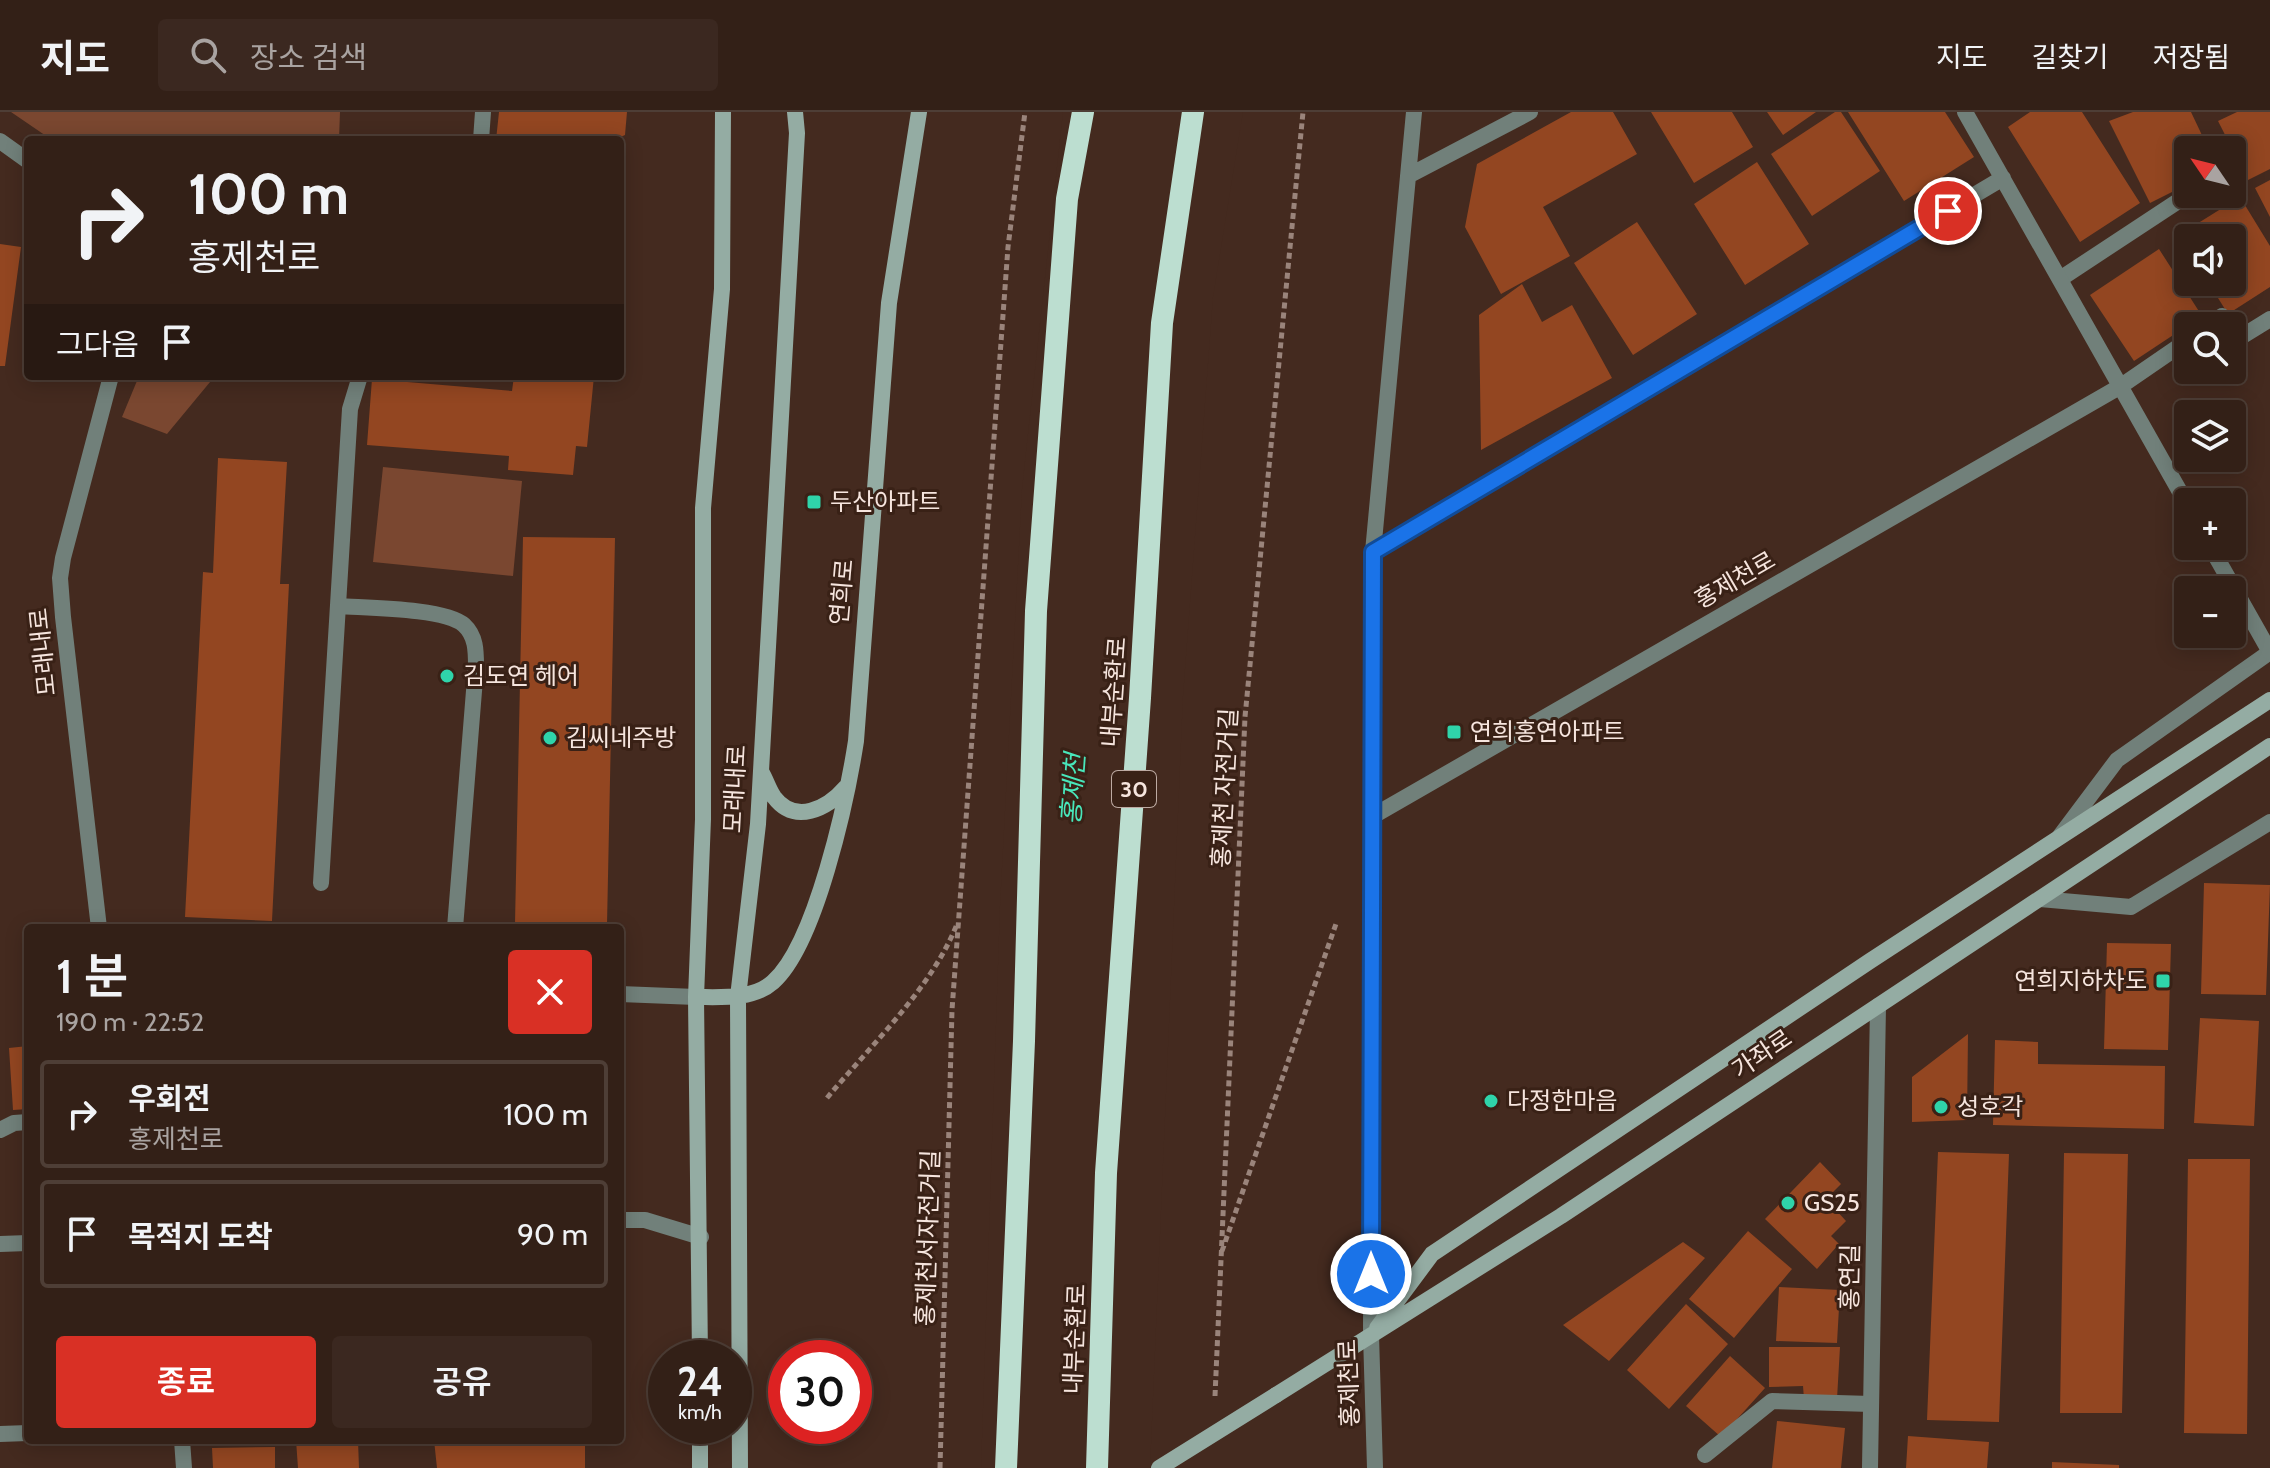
<!DOCTYPE html>
<html lang="ko">
<meta charset="utf-8">
<style>
:root{--surface:#332017;--page:#3b2820;--text:#f1f3f6;--muted:#a9a3a1;--line:#4e3e36;--accent:#d93025}
body{margin:0;font-family:Cabin,"Noto Sans KR",sans-serif;background:var(--page);color:var(--text);height:100vh;display:flex;flex-direction:column;font-size:30px;white-space:nowrap}
*{box-sizing:border-box;margin:0}
p{font-size:26px;color:var(--muted)}
.icon{flex:none;width:44px;height:44px;fill:none;stroke:currentColor;stroke-width:2;stroke-linecap:round;stroke-linejoin:round}
.map{position:relative;flex:1;overflow:hidden}
.panel{position:absolute;left:24px;top:812px;width:600px;height:520px;display:flex;flex-direction:column;background:var(--surface);border-radius:8px;box-shadow:0 4px 20px #0003,0 0 0 2px var(--line)}
.panel>*{flex:none}
.top-card{position:absolute;left:24px;top:24px;width:600px;height:244px;border-radius:8px;box-shadow:0 4px 20px #0003,0 0 0 2px var(--line);background:#332017;color:var(--text);overflow:hidden}
.needle{width:52px;rotate:305deg}
.controls{position:absolute;left:2174px;top:24px;display:grid;gap:16px}
.controls a{display:grid;place-items:center;width:72px;height:72px;border-radius:8px;background:var(--surface);box-shadow:0 4px 20px #0003,0 0 0 2px var(--line);font-size:40px}
.speed{position:absolute;left:648px;top:1228px;display:flex;gap:16px;font-size:40px;font-weight:700;text-align:center}
.speed>*{display:grid;place-content:center;width:104px;height:104px;border-radius:50%;background:var(--surface);box-shadow:0 4px 20px #0003,0 0 0 2px var(--line);line-height:1}
.speed small{font-size:20px;font-weight:400}
.speed .limit{border:12px solid #d22;background:#fff;color:#111}
.pin{position:absolute;display:grid;place-items:center;width:68px;height:68px;color:#fff;margin:-34px;border:4px solid #fff;border-radius:50%;box-shadow:0 2px 8px #0007}
.me{position:absolute;width:88px;margin:-44px;rotate:0deg;stroke-linejoin:round;filter:drop-shadow(0 0 6px #0008)}
.turn{display:flex;align-items:center;gap:28px;height:168px;padding:0 32px;font-size:36px}
.turn .icon{width:104px;height:104px;stroke-width:2.5}
.turn b{display:block;font-size:56px;line-height:68px}
.then{display:flex;align-items:center;height:76px;padding:0 32px;background:#0003;gap:16px;font-size:30px}
.round{display:grid;place-items:center;flex:none;width:84px;height:84px;border-radius:8px;background:var(--page)}
.headline{display:flex;align-items:center;justify-content:space-between;height:136px;padding:0 32px}
h1{font-size:48px;font-weight:600;line-height:60px}
.action{display:flex;gap:16px;margin-top:auto;padding:16px 32px}
.action a{flex:1;height:92px;border-radius:8px;background:var(--accent);color:#fff;font-size:32px;font-weight:600;line-height:92px;text-align:center}
.action a+a{background:var(--page);color:var(--text)}
ul{padding:0;list-style:none}
li{display:flex;align-items:center;gap:24px;height:108px;margin:0 16px 12px;padding:0 16px;border:4px solid var(--line);border-radius:8px}
li div{flex:1}
li b{display:block;font-size:30px}
li em{font-style:normal}
header{display:flex;align-items:center;gap:48px;box-sizing:border-box;height:112px;padding:0 40px;background:var(--surface);border-bottom:2px solid var(--line)}
header strong{font-size:38px}
nav{display:flex;gap:44px;margin-inline-start:auto;font-size:28px}
.search{width:560px;height:72px;background:var(--page);display:flex;align-items:center;gap:20px;box-sizing:border-box;padding:0 28px;border-radius:8px;color:var(--muted);font-size:30px}
.map>svg:first-child{display:block}
</style>
<header>
<strong>지도</strong>
<div class="search"><svg class="icon" aria-label="search" viewBox="0 0 24 24"><circle cx="10" cy="10" r="6"/><path d="M15 15l6 6"/></svg>장소 검색</div>
<nav><a>지도</a><a>길찾기</a><a>저장됨</a></nav>
</header>
<div class="map">
<svg width="2270" height="1356" viewBox="0 0 2270 1356">
<rect width="100%" height="100%" fill="#442a1f"/>
<!-- green -->
<path fill="#7a4730" d="M11 0H340L339 28H52Z
M139 264H215L167 322 122 305Z
M383 355 522 369 513 464 373 450Z"/>
<!-- pier -->
<path fill="#442a1f" d="M1063 0H1243L1213 185 1183 584 1150 1356H981L1000 794 1022 377Z"/>
<!-- building -->
<path fill="#934621" d="M499 0H627L625 23 614 28H496Z
M1571 0H1613L1637 42 1543 95 1570 144 1501 182 1465 115 1477 52Z
M1651 0H1732L1753 35 1694 71Z
M1767 0H1816L1783 23Z
M1835 0H1841L1880 59 1812 104 1771 42Z
M1848 0H1945L1974 45 1904 89Z
M2030 0H2082L2140 91 2080 130 2008 15Z
M2133 0H2191L2209 38H2188V72L2150 91 2109 9Z
M2237 0H2270V57L2248 68 2218 9Z
M1757 50 1809 132 1745 173 1694 92Z
M2270 68V105L2255 76Z
M2240 85 2270 134V175L2228 202 2208 170H2232V126H2188V137L2179 123Z
M1637 110 1697 202 1633 243 1574 151Z
M0 132 21 135 5 254H0Z
M2159 137 2202 204 2134 249 2090 183Z
M1522 172 1542 210 1572 193 1612 266 1481 338 1479 203Z
M514 264H594L587 335 576 334 573 363 508 358 509 344 367 333 372 267 512 279Z
M218 346 287 350 280 472H289L272 809 185 805 203 460 213 461Z
M523 425 615 426 607 813 515 812Z
M2204 771 2270 773 2266 883 2201 882Z
M2107 831 2171 832 2168 938 2104 937Z
M2200 906 2259 909 2254 1014 2194 1011Z
M1968 922 1967 1008 1912 1010V965Z
M1995 928 2038 930V952L2165 954 2164 1017 1993 1013Z
M28 934V997L13 998 9 936Z
M1938 1040 2009 1042 1999 1310 1927 1308Z
M2064 1041 2128 1042 2122 1301H2060Z
M2188 1047H2250L2247 1322 2184 1321Z
M1820 1050 1841 1072 1826 1087 1846 1109 1831 1124 1839 1132 1817 1157 1765 1107Z
M1748 1119 1792 1157 1734 1226 1689 1187Z
M1683 1130 1705 1146 1609 1249 1563 1213Z
M1779 1175 1840 1178 1837 1231 1776 1229Z
M1686 1192 1728 1232 1669 1297 1627 1258Z
M1769 1235H1840L1837 1287H1804L1803 1274 1769 1275Z
M1730 1244 1765 1276 1721 1325 1686 1294Z
M1777 1309 1845 1316 1841 1356H1772Z
M1908 1324 1989 1330 1987 1356H1906Z
M296 1328H358L359 1356H298Z
M434 1328H585V1356H437Z
M275 1335V1356H213L212 1336Z
M2052 1350 2119 1353V1356H2052Z"/>
<g fill="none" stroke-linecap="round" stroke-linejoin="round">
<!-- path -->
<path stroke="#9a847b" stroke-width="5" stroke-dasharray="6 4" stroke-linecap="butt" d="M827 986C871 933 932 876 957 812
M1222 1139 1337 809
M1215 1284 1245 605 1303 0
M940 1356 952 898 1008 135 1025 0"/>
<!-- service -->
<path stroke="#71807a" stroke-width="16" d="M481 28 483 0
M2060 167 2189 82
M339 494C366 496 445 496 464 513 476 524 476 539 476 554L455 816
M2060 724 2117 648 2270 540
M321 771 350 297 360 264
M2040 787 2131 795 2270 710
M1705 1343 1772 1289 1871 1292"/>
<!-- minor -->
<path stroke="#71807a" stroke-width="16" d="M1965 0 2188 394
M0 29 28 49
M1408 64 1530 0
M2208 214 2222 204 2231 214
M2232 215 2241 225 2270 207
M2210 434 2270 540
M1373 440 2003 66
M1373 704 2121 274 2188 228
M99 816 63 505 60 466 63 446 111 264
M620 882 696 885
M0 1018 14 1011 28 1010
M620 1108H645L701 1125
M0 1132 28 1131
M0 1322 28 1321
M182 1328 184 1356
M1375 1356 1371 1223 1373 440 1414 0
M1870 1356 1878 894"/>
<!-- secondary -->
<path stroke="#94aca3" stroke-width="16" d="M762 661C766 668 769 678 774 685 795 713 827 697 846 675
M696 885C720 885 753 888 773 870 816 832 847 687 856 629L889 191 919 0
M1377 1216 1432 1142 1870 849 2270 588
M700 1246 696 885 703 707V396L722 177 723 0
M1276 1283 1561 1104 2270 634
M700 1356V1314
M740 1356 738 885 758 712 797 21 795 0"/>
<!-- trunk -->
<path stroke="#bcded0" stroke-width="22" d="M1006 1356 1024 929 1036 499 1067 87 1083 0
M1097 1356 1106 1061 1140 586 1162 211 1193 0"/>
<!-- secondary-bridge -->
<path stroke="#94aca3" stroke-width="16" d="M1159 1356 1276 1283"/>
</g>
<g fill="none" stroke-linecap="round" stroke-linejoin="round">
<defs>
<path id="route" d="M1371 1162 1373 440 1948 99"/>
</defs>
<!-- route casing -->
<use href="#route" stroke="#114b97" stroke-width="20"/>
<!-- route -->
<use href="#route" stroke="#1a73e8" stroke-width="14"/>
</g>
<!-- markers -->
<g fill="#2fd4aa" stroke="#392116" stroke-width="3">
<rect x="806" y="382" width="16" height="16" rx="4"/>
<circle cx="447" cy="564" r="8"/>
<rect x="1446" y="612" width="16" height="16" rx="4"/>
<circle cx="550" cy="626" r="8"/>
<rect x="2155" y="861" width="16" height="16" rx="4"/>
<circle cx="1491" cy="989" r="8"/>
<circle cx="1941" cy="995" r="8"/>
<circle cx="1788" cy="1091" r="8"/>
</g>
<g text-anchor="middle" stroke-width="6" stroke-linejoin="round" paint-order="stroke">
<!-- shield labels -->
<rect fill="#392116" stroke="#bdaaa2" stroke-width="2" x="1112" y="659" width="44" height="36" rx="6"/>
<g font-size="22" font-weight="bold" fill="#f6e5de">
<text x="1134" y="685">30</text>
</g>
<!-- poi labels -->
<g font-size="24" fill="#f6e5de" stroke="#392116" text-anchor="start">
<text x="830" y="398">두산아파트</text>
<text x="463" y="572">김도연 헤어</text>
<text x="1470" y="628">연희홍연아파트</text>
<text x="566" y="634">김씨네주방</text>
<text x="2147" y="877" text-anchor="end">연희지하차도</text>
<text x="1507" y="997">다정한마음</text>
<text x="1957" y="1003">성호각</text>
<text x="1804" y="1099">GS25</text>
</g>
<!-- street labels -->
<g font-size="24" fill="#f6e5de" stroke="#392116">
<text transform="translate(1735 468) rotate(-30)" y="8">홍제천로</text>
<text transform="translate(842 480) rotate(-85)" y="8">연희로</text>
<text transform="translate(43 540) rotate(-96)" y="8">모래내로</text>
<text transform="translate(1114 580) rotate(-86)" y="8">내부순환로</text>
<text transform="translate(1225 676) rotate(-87)" y="8">홍제천 자전거길</text>
<text transform="translate(735 677) rotate(-87)" y="8">모래내로</text>
<text transform="translate(1762 942) rotate(-34)" y="8">가좌로</text>
<text transform="translate(928 1126) rotate(-88)" y="8">홍제천서자전거길</text>
<text transform="translate(1850 1165) rotate(-89)" y="8">홍연길</text>
<text transform="translate(1075 1227) rotate(-88)" y="8">내부순환로</text>
<text transform="translate(1349 1271) rotate(-92)" y="8">홍제천로</text>
</g>
<!-- water labels -->
<g font-size="26" font-style="italic" fill="#48e7bb" stroke="#392116">
<text transform="translate(1073 677) rotate(-86)" y="9">홍제천</text>
</g>
</g>
</svg>
<div class="controls">
<a><svg class="needle" viewBox="-14 -14 28 28"><path d="M0-13l5 13h-10z" fill="#e53935"/><path d="M0 13l5-13h-10z" fill="#a9a3a1"/></svg></a>
<a><svg class="icon" aria-label="sound" viewBox="0 0 24 24"><path d="M4 9h4l5-4v14l-5-4H4zM17 9q2 3 0 6"/></svg></a>
<a><svg class="icon" aria-label="search" viewBox="0 0 24 24"><circle cx="10" cy="10" r="6"/><path d="M15 15l6 6"/></svg></a>
<a><svg class="icon" aria-label="layers" viewBox="0 0 24 24"><path d="M12 4l9 5-9 5-9-5zM3 14l9 5 9-5"/></svg></a>
<a>+</a>
<a>−</a>
</div>
<div class="speed"><div>24<small>km/h</small></div><div class="limit">30</div></div>
<div class="pin" style="left:1948px;top:99px;background:#d93025"><svg class="icon" aria-label="arrive" viewBox="0 0 24 24"><path d="M6 21V4h12l-3 4 3 4H6"/></svg></div>
<svg class="me" style="left:1371px;top:1162px" viewBox="-20 -20 40 40"><circle r="17" fill="#1a73e8" stroke="#fff" stroke-width="3"/><path d="M0-11L8 9 0 5-8 9z" fill="#fff"/></svg>
<div class="top-card">
<div class="turn"><svg class="icon" aria-label="right" viewBox="0 0 24 24"><path d="M7 20v-9h11M14 6l5 5-5 5"/></svg><div><b>100 m</b>홍제천로</div></div>
<div class="then">그다음<svg class="icon" aria-label="arrive" viewBox="0 0 24 24"><path d="M6 21V4h12l-3 4 3 4H6"/></svg></div>
</div>
<section class="panel">
<div class="headline"><div><h1>1 분</h1><p>190 m · 22:52</p></div><a class="round" style="background:#d93025;color:#fff"><svg class="icon" aria-label="close" viewBox="0 0 24 24"><path d="M6 6l12 12M18 6L6 18"/></svg></a></div>
<ul>
<li><svg class="icon" aria-label="right" viewBox="0 0 24 24"><path d="M7 20v-9h11M14 6l5 5-5 5"/></svg><div><b>우회전</b><p>홍제천로</p></div><em>100 m</em></li>
<li><svg class="icon" aria-label="arrive" viewBox="0 0 24 24"><path d="M6 21V4h12l-3 4 3 4H6"/></svg><div><b>목적지 도착</b></div><em>90 m</em></li>
</ul>
<div class="action"><a>종료</a><a>공유</a></div>
</section>
</div>
